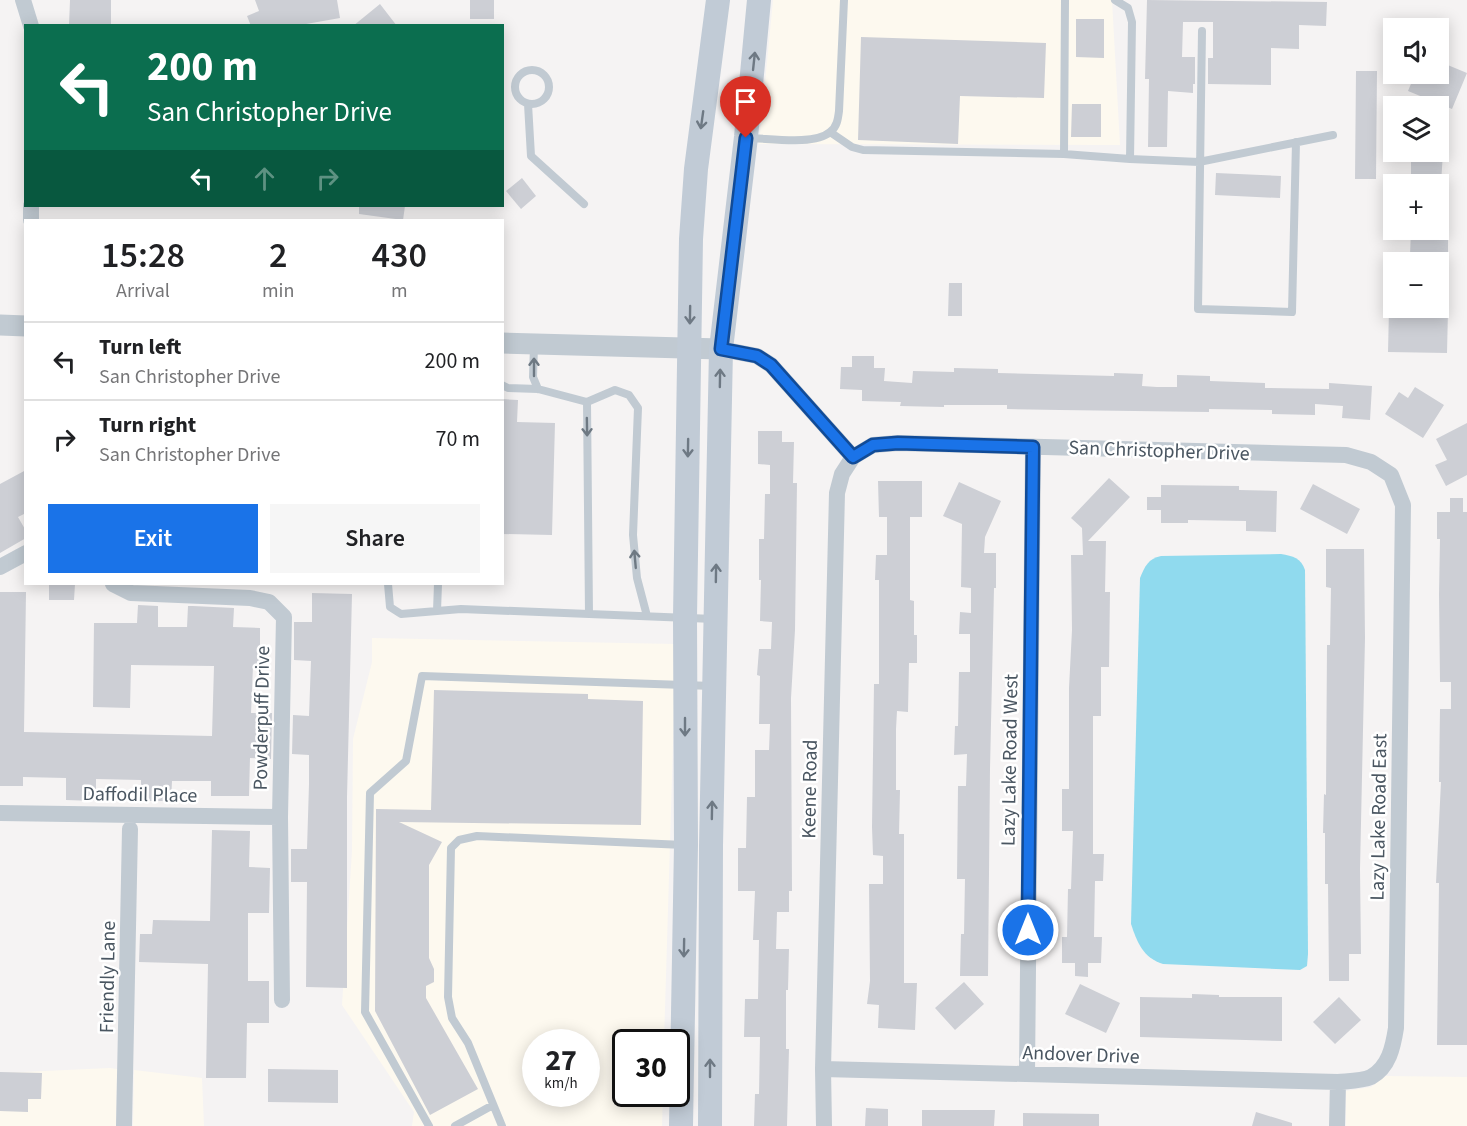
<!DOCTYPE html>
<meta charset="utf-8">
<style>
:root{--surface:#fff;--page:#f6f6f6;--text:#202124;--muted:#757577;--line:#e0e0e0;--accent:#1a73e8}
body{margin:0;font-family:"Source Sans 3",sans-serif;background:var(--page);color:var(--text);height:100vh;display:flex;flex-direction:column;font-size:22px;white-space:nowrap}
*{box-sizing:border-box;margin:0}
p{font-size:20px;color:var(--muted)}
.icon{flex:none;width:33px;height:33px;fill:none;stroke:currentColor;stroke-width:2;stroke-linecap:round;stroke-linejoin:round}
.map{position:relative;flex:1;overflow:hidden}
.drawer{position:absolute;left:24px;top:219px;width:480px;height:366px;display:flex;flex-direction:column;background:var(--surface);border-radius:0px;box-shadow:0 3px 15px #0003}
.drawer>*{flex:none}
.banner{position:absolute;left:24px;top:24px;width:480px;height:183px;border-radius:0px;box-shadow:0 3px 15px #0003;background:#0b6e4f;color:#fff;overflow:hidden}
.tools{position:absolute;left:1383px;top:18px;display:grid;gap:12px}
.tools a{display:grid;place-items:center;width:66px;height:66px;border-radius:0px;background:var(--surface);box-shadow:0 3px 15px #0003;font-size:30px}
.speed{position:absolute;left:522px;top:1029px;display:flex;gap:12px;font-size:30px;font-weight:700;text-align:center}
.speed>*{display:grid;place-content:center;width:78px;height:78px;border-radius:50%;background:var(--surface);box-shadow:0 3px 15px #0003;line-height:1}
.speed small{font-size:15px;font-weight:400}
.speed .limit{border:3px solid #111;border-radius:9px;background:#fff;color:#111}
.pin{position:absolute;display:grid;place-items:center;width:51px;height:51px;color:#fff;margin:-62px -26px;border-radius:50% 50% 50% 0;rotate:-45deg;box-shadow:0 0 6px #0007}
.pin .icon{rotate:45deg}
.me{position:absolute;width:66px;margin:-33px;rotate:0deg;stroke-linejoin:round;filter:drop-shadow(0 0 4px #0008)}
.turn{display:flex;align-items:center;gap:21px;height:126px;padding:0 24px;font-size:27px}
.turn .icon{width:78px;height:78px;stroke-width:2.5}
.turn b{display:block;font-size:42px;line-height:51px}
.lanes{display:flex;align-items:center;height:57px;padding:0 24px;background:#0003;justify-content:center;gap:30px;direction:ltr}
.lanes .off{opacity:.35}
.eta{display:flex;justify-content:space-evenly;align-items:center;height:102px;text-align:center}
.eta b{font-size:36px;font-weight:600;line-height:42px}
.action{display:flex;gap:12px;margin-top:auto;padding:12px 24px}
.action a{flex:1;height:69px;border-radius:0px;background:var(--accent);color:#fff;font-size:24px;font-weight:600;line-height:69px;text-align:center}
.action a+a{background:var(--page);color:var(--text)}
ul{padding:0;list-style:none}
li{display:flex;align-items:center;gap:18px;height:78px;padding:0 24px;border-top:2px solid var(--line)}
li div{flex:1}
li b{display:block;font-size:22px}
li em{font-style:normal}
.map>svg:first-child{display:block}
</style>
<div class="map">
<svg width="1467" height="1126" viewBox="0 0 1467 1126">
<rect width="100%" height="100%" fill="#f5f3f3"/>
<!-- commercial -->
<path fill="#fdf9ef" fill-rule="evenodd" d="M773 0H1112L1120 145 759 144Z
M372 638 676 644 664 1042H626V1094H663L662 1126H412L414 1112 342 1005 352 851 353 739 372 662ZM536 1042H586V1094H536Z
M110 1068 117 1069 116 1126H0V1073Z
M134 1070 202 1078 204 1126H133Z
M1386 1076 1467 1077V1126H1346V1091L1371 1087Z"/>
<!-- water -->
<path fill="#90daee" d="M1281 554C1293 556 1301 558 1305 570L1308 954 1307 966 1300 970 1163 964C1143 958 1137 942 1131 924L1140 578C1145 566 1148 559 1161 556Z"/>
<!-- building -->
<path fill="#cdcfd5" d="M70 0H111V26H69Z
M255 0H337L340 18 295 26H251L247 16 259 11Z
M470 0H494V19H470Z
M1147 0 1327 2 1326 26 1299 25V49L1271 48V85L1208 84V58H1213V22H1183L1182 57H1195V84H1193V93L1168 91 1167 147H1148L1149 79H1145Z
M380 4 397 26H353Z
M1076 19H1104V58L1076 57Z
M861 37 1046 43 1044 98 960 96 958 144 858 140Z
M1438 61 1467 73 1452 109 1408 91 1415 74H1438Z
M1356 71H1377L1376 179H1355Z
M1072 104H1101V137H1071Z
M1411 152H1443L1441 184H1411Z
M1216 173 1281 176 1280 198 1215 195Z
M522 178 536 196 521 209 506 191Z
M359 206H405L403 220 359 214Z
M1411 230H1448V256L1410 255Z
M949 283H962V316H948Z
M1389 309 1448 310 1447 353 1388 352Z
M852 356H874V368H885L884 381 912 383 913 371 954 372V368L998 369V373L1114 376V373L1143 374 1142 386 1157 387H1177V375L1210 376V381L1265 383V388L1329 389V383L1372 386 1370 420 1342 418 1343 406 1315 404V415L1272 414V410L1209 409V412L1060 410 1007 409V405H944V407L900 406 901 402 862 401V390L840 389 841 367H852Z
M1415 387 1444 405 1423 438 1385 414 1399 392 1408 398Z
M502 399 518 400 517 422 555 423 552 535 502 534Z
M1467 423V475L1446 486 1435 465 1447 460 1436 439Z
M758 431H782V442H794L793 483H797L795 630 791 698 792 891H789V912H777L776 949H789L788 990H786V1049H789L787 1126H754L755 1094H759L760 1037H744L745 999H758L759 940H753L755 891H738V848H746L747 797H755V750H769L770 724H759L760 676 757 675 759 649H771L772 622 760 621 761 580H759V539H764L765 494H770V465L758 464Z
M26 470V513L18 517 26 531V538L0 553V484Z
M1109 478 1130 497 1088 541H1106L1105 592H1110L1109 667H1101V716H1093V854H1104L1103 881H1095L1094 937H1102L1101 963H1088V977L1075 976V963H1062V937H1067L1068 889H1071L1073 831H1062V789H1069V688L1072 630 1071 555H1083L1082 528 1071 518Z
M878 481H922V517H910V600L914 601V635H917V663H909L908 712 897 711 896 729V790H900L899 834H904V983H917L915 1030 878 1028 879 1005 867 1004 870 981 869 884H883V856L873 855 872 827 874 684H879V580H875L876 555H887V517H879Z
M959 482 1001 501 985 537 984 553H996V588H994L990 769 988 976H960L961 934H964L965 879H957L958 786H966L967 754 954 755 955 726H958L959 672H970V634H959L960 612 971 613V588L961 587 962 524 943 516Z
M1313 484 1360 509 1347 534 1300 509Z
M1161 485 1239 486V490L1277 491 1276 532 1246 531V521L1188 520V523H1161V510H1147V497H1161Z
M1450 498H1463V512H1467V1045H1437L1439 883H1436L1441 782H1439L1440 709H1451V682H1440L1439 594 1440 539H1437V512H1450Z
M1326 549H1364L1365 638 1360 869 1361 954H1349V981H1329L1328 884H1325V833H1323L1324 794 1326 795 1327 645H1330L1331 588 1326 587Z
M49 584H75L74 600H49Z
M0 592H26L24 732 212 736 214 666 131 665 130 708 93 707 94 623H137L138 605 158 606V627H187L188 606H193L234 608 233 627 260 628V666H253L251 713H272L271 759 250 758 249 796H211V781H172L171 801H141V780L96 779V801L66 800V778L23 777V786H0Z
M312 593 352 594 347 797V988L306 987 307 882H291V849H307L309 784V755L292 754 293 715 309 716 311 661 294 660V622H312Z
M434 690 588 694V699L643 701 641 825 399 822 442 842 429 865V958L434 969V982L426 986V998L478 1089 430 1115 375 1011 376 809 431 810Z
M212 830 250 831 249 867 270 868 269 913H248V981H269V1023H247L246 1078H206L208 964 139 962 140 934H152L153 920 210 921Z
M964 982 984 1004 955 1030 935 1008Z
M1080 984 1120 1003 1106 1033 1065 1014Z
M1192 994 1219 995V997H1282V1041L1140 1037V997L1192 998Z
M1339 997 1361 1020 1335 1044 1313 1022Z
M268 1069 338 1070V1103L268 1102Z
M0 1072 42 1073 41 1099H28V1112L0 1111Z
M866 1108 888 1109V1126H865Z
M922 1110H995L994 1126H922Z
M1256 1112 1292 1123V1126H1252Z
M1023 1113 1099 1114V1126H1023Z"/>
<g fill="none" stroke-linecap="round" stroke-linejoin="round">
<!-- service -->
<path stroke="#c1cad2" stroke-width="8" d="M1115 0 1128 8 1132 22 1130 159 1199 162 1333 135
M1202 31 1198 309 1292 312 1296 142
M515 87a17 17 0 1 1 34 0a17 17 0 1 1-34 0Z
M528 104 531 156 584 204
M830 132 852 147 863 150 1064 154 1130 159
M747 138C768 138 814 146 830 132 837 127 838 119 839 111L844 0
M1064 154 1065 0
M534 346 533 377 538 389
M502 385 508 388 538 389 587 402
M388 584 390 607 401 614 461 609 714 619
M437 611 438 584
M589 614 587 402 615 390 629 395 638 408 633 535 637 578 647 616
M429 1126 365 1012 370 793 406 761 422 676 713 686
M455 1126 493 1105
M502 1126 468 1043 452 1018 448 997 451 848 459 840 477 836 684 845"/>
<!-- minor -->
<path stroke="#c1cad2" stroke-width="16" d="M23 0 31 26
M31 220V206
M721 349 757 356 771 365 853 457 873 445 898 443 1346 455 1371 462 1391 475 1403 505 1396 1028C1393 1047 1389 1067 1371 1077 1362 1081 1348 1081 1338 1082L823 1069
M0 567 26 553
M113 584 131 593 250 598 269 602 284 617 280 817 282 1000
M0 813 280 817
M1027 1073 1033 447
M124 1126 130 829
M824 1126 823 1069 837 493 842 474 853 457
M1337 1126 1338 1082"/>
<!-- tertiary -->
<path stroke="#c1cad2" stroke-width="21" d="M0 325 26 326
M502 343 721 349"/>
<!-- secondary -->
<path stroke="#c1cbd6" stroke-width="24" d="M681 1126 686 845 685 618 691 239 696 169 718 0
M710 1126 711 846 721 349 746 137 759 0"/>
</g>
<!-- one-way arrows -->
<defs><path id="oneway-shaft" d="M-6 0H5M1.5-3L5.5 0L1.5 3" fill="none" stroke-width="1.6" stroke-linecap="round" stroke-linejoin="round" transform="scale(1.5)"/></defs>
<g stroke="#6e7984">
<use href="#oneway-shaft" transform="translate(754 61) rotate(-84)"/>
<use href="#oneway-shaft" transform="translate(702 120) rotate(98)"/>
<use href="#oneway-shaft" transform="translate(690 315) rotate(91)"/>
<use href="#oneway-shaft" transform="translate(720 378) rotate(-89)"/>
<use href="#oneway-shaft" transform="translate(688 448) rotate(91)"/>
<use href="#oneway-shaft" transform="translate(716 573) rotate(-89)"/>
<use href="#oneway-shaft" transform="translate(685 727) rotate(90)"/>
<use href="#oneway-shaft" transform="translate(712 810) rotate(-89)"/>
<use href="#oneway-shaft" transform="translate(684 948) rotate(91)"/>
<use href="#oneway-shaft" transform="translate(710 1068) rotate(-90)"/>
</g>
<g stroke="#6e7983">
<use href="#oneway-shaft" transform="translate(534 367) rotate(-90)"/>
<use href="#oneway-shaft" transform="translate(587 427) rotate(89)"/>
<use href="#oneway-shaft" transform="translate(635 559) rotate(-95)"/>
</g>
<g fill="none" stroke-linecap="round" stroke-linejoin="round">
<defs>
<path id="route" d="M746 138 721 349 757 356 771 365 853 457 873 445 898 443 1033 447 1028 930"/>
</defs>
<!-- route casing -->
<use href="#route" stroke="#114b97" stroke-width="15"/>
<!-- route -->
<use href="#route" stroke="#1a73e8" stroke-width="10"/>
</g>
<g text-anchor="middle" stroke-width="5" stroke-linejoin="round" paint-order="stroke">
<!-- street labels -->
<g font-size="20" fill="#4a5661" stroke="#fff">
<text transform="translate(1159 450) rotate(2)" y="7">San Christopher Drive</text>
<text transform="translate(261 718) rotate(-89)" y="7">Powderpuff Drive</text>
<text transform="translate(1009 760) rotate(-89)" y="7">Lazy Lake Road West</text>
<text transform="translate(809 789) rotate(-89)" y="7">Keene Road</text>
<text transform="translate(140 794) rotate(1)" y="7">Daffodil Place</text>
<text transform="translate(1378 817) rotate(-89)" y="7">Lazy Lake Road East</text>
<text transform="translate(107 977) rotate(-89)" y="7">Friendly Lane</text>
<text transform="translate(1081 1054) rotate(2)" y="7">Andover Drive</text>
</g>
</g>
</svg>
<div class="tools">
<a><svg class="icon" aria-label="sound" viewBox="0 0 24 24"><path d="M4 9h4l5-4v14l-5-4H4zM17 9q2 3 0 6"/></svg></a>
<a><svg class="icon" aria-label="layers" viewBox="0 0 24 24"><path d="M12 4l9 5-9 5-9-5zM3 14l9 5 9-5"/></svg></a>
<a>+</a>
<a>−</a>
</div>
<div class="speed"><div>27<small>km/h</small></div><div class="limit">30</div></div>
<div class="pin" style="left:746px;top:138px;background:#d93025"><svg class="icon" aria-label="arrive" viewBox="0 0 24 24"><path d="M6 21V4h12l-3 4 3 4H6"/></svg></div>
<svg class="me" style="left:1028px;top:930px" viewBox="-20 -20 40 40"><circle r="17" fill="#1a73e8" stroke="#fff" stroke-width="3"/><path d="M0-11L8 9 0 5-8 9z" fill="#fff"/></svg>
<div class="banner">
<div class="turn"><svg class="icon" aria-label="left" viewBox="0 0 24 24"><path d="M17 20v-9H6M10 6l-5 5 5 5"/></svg><div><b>200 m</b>San Christopher Drive</div></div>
<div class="lanes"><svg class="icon" aria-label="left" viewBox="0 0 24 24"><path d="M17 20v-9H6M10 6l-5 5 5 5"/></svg><svg class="icon off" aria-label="ahead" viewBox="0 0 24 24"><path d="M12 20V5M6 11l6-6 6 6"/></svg><svg class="icon off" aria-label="right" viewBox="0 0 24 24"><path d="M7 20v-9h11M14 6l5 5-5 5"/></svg></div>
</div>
<section class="drawer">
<div class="eta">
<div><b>15:28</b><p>Arrival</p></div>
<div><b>2</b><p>min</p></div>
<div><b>430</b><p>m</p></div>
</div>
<ul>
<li><svg class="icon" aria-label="left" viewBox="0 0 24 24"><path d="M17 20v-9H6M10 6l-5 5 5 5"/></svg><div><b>Turn left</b><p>San Christopher Drive</p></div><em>200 m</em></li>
<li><svg class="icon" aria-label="right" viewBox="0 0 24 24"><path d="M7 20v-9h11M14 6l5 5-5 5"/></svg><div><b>Turn right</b><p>San Christopher Drive</p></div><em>70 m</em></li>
</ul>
<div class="action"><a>Exit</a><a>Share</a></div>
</section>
</div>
